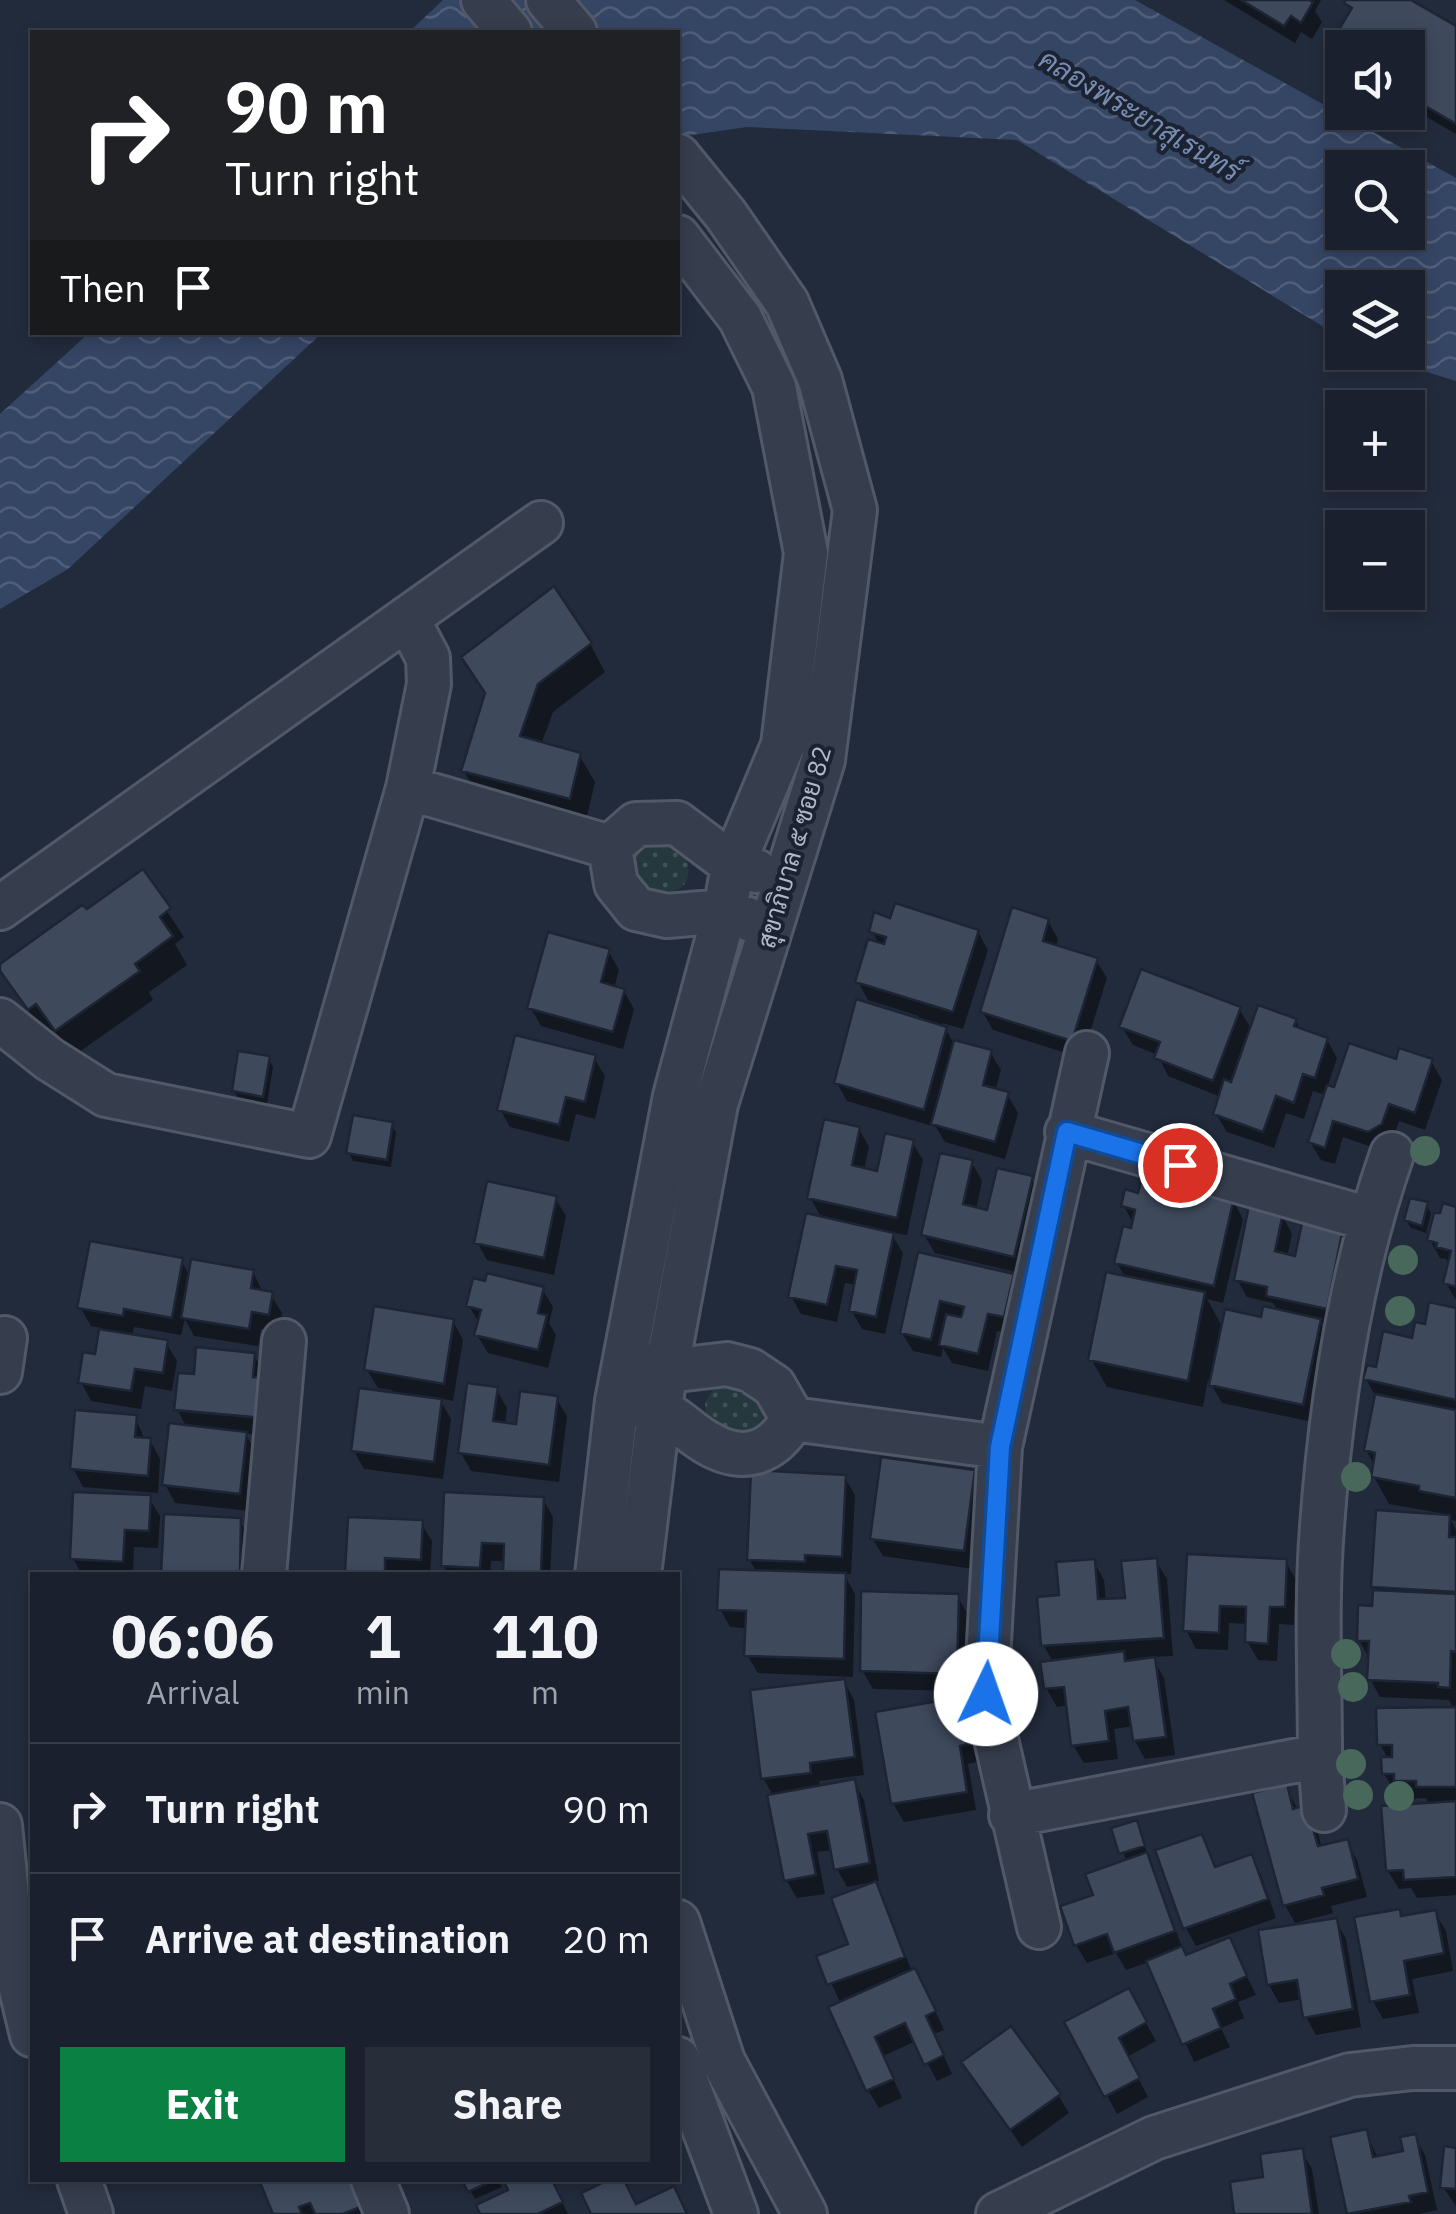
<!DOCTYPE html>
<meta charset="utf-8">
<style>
:root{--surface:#1a202d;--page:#272d39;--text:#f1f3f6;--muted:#9fa3aa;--line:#383e49;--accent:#0b8043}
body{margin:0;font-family:"IBM Plex Sans",Sarabun,sans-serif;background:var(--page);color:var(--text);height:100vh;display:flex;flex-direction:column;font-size:38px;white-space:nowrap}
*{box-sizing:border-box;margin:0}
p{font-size:32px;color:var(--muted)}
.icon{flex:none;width:55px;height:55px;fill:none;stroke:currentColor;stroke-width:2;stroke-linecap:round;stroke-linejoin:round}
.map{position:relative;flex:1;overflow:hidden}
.drawer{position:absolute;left:30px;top:1572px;width:650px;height:610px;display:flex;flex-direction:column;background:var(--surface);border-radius:0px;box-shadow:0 5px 15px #0003,0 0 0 2px var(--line)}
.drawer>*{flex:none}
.top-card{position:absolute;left:30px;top:30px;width:650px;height:305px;border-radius:0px;box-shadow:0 5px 15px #0003,0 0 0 2px var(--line);background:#202124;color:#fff;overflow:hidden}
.buttons{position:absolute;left:1325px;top:30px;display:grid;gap:20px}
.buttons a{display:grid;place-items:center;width:100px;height:100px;border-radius:0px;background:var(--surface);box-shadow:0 5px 15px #0003,0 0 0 2px var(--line);font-size:50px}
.pin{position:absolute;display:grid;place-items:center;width:85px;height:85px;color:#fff;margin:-42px;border:5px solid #fff;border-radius:50%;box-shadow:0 2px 10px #0007}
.me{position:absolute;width:110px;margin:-55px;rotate:3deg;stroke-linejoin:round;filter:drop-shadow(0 0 8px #0008)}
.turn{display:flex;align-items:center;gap:35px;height:210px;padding:0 30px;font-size:45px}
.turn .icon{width:130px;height:130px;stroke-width:2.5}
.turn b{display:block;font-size:70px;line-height:85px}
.then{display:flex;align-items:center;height:95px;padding:0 30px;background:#0003;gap:20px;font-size:38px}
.eta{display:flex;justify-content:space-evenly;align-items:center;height:170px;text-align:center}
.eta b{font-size:60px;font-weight:700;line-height:70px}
.action{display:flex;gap:20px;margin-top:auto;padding:20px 30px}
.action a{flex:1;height:115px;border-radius:0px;background:var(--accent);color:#fff;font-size:40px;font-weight:700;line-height:115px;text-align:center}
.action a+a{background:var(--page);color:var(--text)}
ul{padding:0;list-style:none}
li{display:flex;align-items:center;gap:30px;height:130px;padding:0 30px;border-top:2px solid var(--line)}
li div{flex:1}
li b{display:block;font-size:38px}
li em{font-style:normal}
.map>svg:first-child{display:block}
</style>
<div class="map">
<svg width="1456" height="2214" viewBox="0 0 1456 2214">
<defs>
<pattern id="grass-dots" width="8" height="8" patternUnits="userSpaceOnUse" patternTransform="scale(2.5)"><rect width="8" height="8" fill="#24383d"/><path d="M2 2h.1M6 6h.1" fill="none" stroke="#415358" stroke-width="1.8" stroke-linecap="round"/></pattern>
<pattern id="water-waves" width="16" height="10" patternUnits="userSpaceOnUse" patternTransform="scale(2.5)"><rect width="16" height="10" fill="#354564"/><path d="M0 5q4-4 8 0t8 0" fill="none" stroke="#505e79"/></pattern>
</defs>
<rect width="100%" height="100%" fill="#222b3c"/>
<!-- grass -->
<path fill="url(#grass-dots)" d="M659 838 684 852C699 889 674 895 645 897L627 861 631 852Z
M747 1380 766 1411 759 1429 743 1439 707 1422 705 1402 717 1383Z"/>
<!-- water -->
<path fill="url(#water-waves)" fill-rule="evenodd" d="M443 0H1135L1456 178V381L1366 353 1408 352V288H1342V338L1017 140 747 127 678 137V32H409ZM1342 168H1408V232H1342Z
M89 333H322L68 569 0 609V414Z"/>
<!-- shadow -->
<path fill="#0007" d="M1224 0H1321L1315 11 1322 22 1312 39 1301 32 1295 43Z
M1348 0H1406L1456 29V134L1408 106V48H1342L1341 67 1330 49 1352 12Z
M590 644 605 672 553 712 541 745 579 755 595 782 585 825 479 798 464 771 487 695Z
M142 873 184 937 175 944 187 965 149 992 153 1000 72 1057 54 1030 45 1036 0 967Z
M892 921 978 932 988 950 963 1029 942 1023 953 1042 990 1052 1001 1070 995 1091 1007 1094 1018 1113 1005 1159 945 1142 936 1127 847 1101 837 1083 918 1020 919 1016 868 1000 858 982 880 946 872 931Z
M1048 921 1058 939 1056 947 1096 960 1107 978 1082 1058 993 1030 982 1011Z
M609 952 619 970 614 988 624 991 634 1009 623 1049 541 1026 530 1007Z
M1239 1009 1252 1030 1296 1021 1301 1031 1327 1040 1337 1058 1327 1088 1336 1090 1397 1062 1431 1061 1442 1080 1425 1130 1399 1121 1392 1143 1380 1150 1343 1137 1335 1164 1321 1160 1310 1142 1326 1095 1313 1091 1304 1119 1286 1113 1274 1148 1227 1132 1216 1114 1221 1097 1168 1076 1158 1055 1133 1045 1122 1027Z
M268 1058 273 1067 267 1104 239 1099 234 1091Z
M594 1058 605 1076 595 1119 576 1114 569 1142 510 1127 500 1109Z
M392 1124 396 1133 391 1167 353 1161 349 1153Z
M859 1129 869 1147 864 1170 879 1174 912 1142 923 1160 907 1235 890 1232 903 1253 885 1334 862 1329 851 1310 857 1285 845 1283 837 1322 801 1314 791 1296 822 1219 810 1197Z
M972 1163 982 1181 976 1210 989 1213 1031 1178 1041 1197 1024 1274 935 1253 924 1235Z
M555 1198 566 1216 554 1275 487 1260 477 1242Z
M1233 1200 1243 1219 1223 1303 1207 1299 1223 1328 1263 1319 1278 1312 1273 1303 1247 1297 1237 1279 1282 1215 1292 1234 1287 1257 1297 1259 1342 1225 1353 1243 1336 1326 1321 1323 1330 1340 1313 1422 1222 1403 1208 1379 1203 1407 1107 1387 1091 1359 1126 1278 1116 1262 1134 1225 1124 1206Z
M1426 1204 1431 1213 1426 1233 1411 1228 1406 1220Z
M1456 1209V1300L1446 1283 1450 1266 1446 1259 1440 1258 1430 1240Z
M920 1255 1012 1276 1022 1295 1013 1334 997 1331 988 1371 952 1363 943 1348 941 1357 913 1351 902 1333Z
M181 1261 191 1277 253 1272 263 1293 271 1295 282 1313 278 1332 261 1329 258 1346 194 1336 185 1319 181 1335 134 1327 132 1337 166 1343 177 1361 172 1391 145 1386 141 1409 91 1401 81 1382 97 1357 102 1328 91 1326 80 1307Z
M542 1289 553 1307 549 1323 556 1335 548 1368 488 1353 477 1335 480 1324 469 1306Z
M1456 1310V1521L1451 1520 1456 1530V1895L1417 1898 1411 1888 1399 1889 1388 1871 1430 1806 1426 1798 1407 1799 1403 1792H1395L1384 1774 1388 1759 1380 1744 1454 1710 1449 1700 1380 1697 1370 1679V1660L1359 1640 1374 1608 1378 1593 1374 1586 1440 1513 1389 1504 1374 1477 1375 1466 1366 1450 1376 1397 1366 1379 1427 1327Z
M453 1321 463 1340 453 1401 439 1398 451 1419 443 1479 364 1469 354 1451 392 1390 378 1388 367 1370Z
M254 1355 264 1373 272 1436 245 1433 256 1453 250 1511 175 1503 165 1484 187 1428 177 1409 196 1377Z
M496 1389 507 1408 505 1425 518 1427 556 1398 567 1416 559 1482 471 1471 461 1453Z
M135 1417 145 1440H150L160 1459 158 1493 83 1487 73 1468Z
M973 1472 984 1491 974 1569 883 1556 872 1538Z
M844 1477 855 1495 851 1574H844L855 1594 853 1677 758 1673 747 1655 748 1628 730 1627 720 1609 757 1573 749 1559Z
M149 1498 160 1516 158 1548 134 1547 133 1575H82L73 1558Z
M543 1499 553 1517 550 1575H508L506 1561H491L490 1575H449L443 1565Z
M240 1521 250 1539 249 1575H163Z
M421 1523 432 1541 430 1575H349L347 1573Z
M1189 1557 1285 1561 1296 1580 1294 1625 1279 1624 1277 1661 1258 1660 1247 1641 1248 1624 1229 1623 1228 1650 1196 1649 1186 1630Z
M1156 1561 1167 1579 1173 1656 1152 1657 1164 1678 1175 1755 1145 1759 1135 1741 1133 1726 1114 1729 1118 1759 1084 1763 1073 1745 1068 1705 1057 1707 1046 1688 1053 1662 1044 1646 1061 1598 1094 1562 1104 1580 1106 1602 1127 1600Z
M958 1597 968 1615 967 1691 873 1689 862 1670Z
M844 1681 854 1700 864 1775 819 1781 820 1788 854 1782 864 1800 879 1881 847 1887 837 1869 833 1850 817 1852 825 1894 797 1898 786 1880 774 1797 763 1778Z
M971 1698 989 1760 968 1764 976 1810 904 1822 893 1803Z
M1286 1787 1298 1810 1316 1826 1322 1848 1347 1842 1357 1860 1367 1897 1331 1906 1333 1913 1295 1923 1285 1905Z
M1136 1823 1186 1958 1229 1940 1256 1995 1238 2002 1244 2018 1221 2028 1230 2047 1194 2062 1149 1962 1126 1970 1116 1953 1087 1963 1076 1945 1063 1907 1096 1896 1127 1862 1114 1829Z
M1201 1837 1217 1869 1251 1857 1261 1875 1276 1918 1196 1946 1186 1928 1158 1852Z
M875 1885 885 1903 912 1972 925 1989 944 2030 934 2034 952 2074 937 2081 916 2041 883 2056 902 2098 879 2108 868 2090 841 2004 819 1957 852 1945Z
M1399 1912 1403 1918 1435 1913 1446 1931 1453 1971 1412 1979 1419 2013 1383 2019 1373 2001Z
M1336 1921 1346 1939 1361 2027 1316 2035 1306 2017 1303 1999 1279 2003 1269 1985Z
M1128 1991 1156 2041 1127 2057 1148 2097 1117 2114 1068 2023Z
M975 2080 1058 2095 1069 2113 1022 2147Z
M1366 2132 1378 2159 1406 2153 1414 2136 1425 2155 1437 2210 1419 2214H1349L1333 2139Z
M1456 2150V2206L1443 2187Z
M1301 2151 1312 2169 1319 2214H1236L1266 2179Z
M261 2180H352L367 2214H276Z
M465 2180H498L502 2187 475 2199Z
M506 2180H551L568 2214H483L511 2191Z"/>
<!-- building -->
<path fill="#3e495c" stroke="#1d2433" stroke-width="2.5" d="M1241 0H1309L1313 2 1301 23 1291 16 1284 26Z
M1345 0H1411L1456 26V124L1408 96V48H1342V58L1327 49 1352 8 1344 3Z
M554 586 592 643 538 684 520 736 581 753 570 799 461 771 485 693 461 657Z
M143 869 171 908 160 917 173 936 135 964 140 971 55 1031 36 1004 28 1010 0 971V964L82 905 87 909Z
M895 903 979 930 953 1012 855 982 868 939 884 944 886 937 869 932 874 912 890 918Z
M1012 907 1049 919 1043 941 1098 958 1072 1041 980 1012Z
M548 932 610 949 601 982 625 989 613 1032 527 1008Z
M1141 969 1241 1007 1213 1081 1154 1058 1160 1042 1119 1027Z
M856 999 947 1027 924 1110 834 1083Z
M1258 1005 1297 1019 1294 1026 1328 1038 1315 1078 1303 1074 1294 1103 1276 1096 1263 1132 1213 1114 1224 1079 1231 1082Z
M515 1035 596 1055 585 1102 566 1097 559 1125 497 1110Z
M954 1040 992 1050 983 1085 1009 1092 995 1142 931 1124Z
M1349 1043 1396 1059 1399 1048 1433 1059 1415 1113 1389 1104 1382 1124 1368 1132 1333 1121 1325 1148 1308 1142 1327 1085 1334 1087Z
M238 1051 270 1056 263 1097 232 1091Z
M353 1115 393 1122 387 1160 346 1153Z
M824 1119 860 1127 852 1165 877 1171 885 1133 914 1140 897 1218 807 1198Z
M940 1153 973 1160 963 1204 987 1210 997 1168 1033 1176 1014 1257 921 1235Z
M1142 1177 1234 1198 1214 1286 1114 1263 1123 1226 1131 1228 1135 1210 1121 1206 1125 1189 1138 1193Z
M487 1181 557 1196 544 1258 474 1243Z
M1410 1198 1428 1202 1422 1226 1404 1220Z
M1443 1203 1456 1207V1287L1443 1283 1451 1251 1436 1247 1437 1243 1427 1240 1434 1213H1440Z
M1249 1205 1283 1213 1275 1251 1295 1256 1304 1214 1344 1223 1327 1309 1266 1296 1267 1287 1234 1280Z
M806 1213 894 1233 876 1317 849 1311 857 1270 836 1266 827 1305 788 1297Z
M90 1241 183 1258 172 1318 124 1309 123 1316 77 1308Z
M918 1252 1014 1274 1004 1317 988 1314 978 1354 939 1345 946 1314 961 1317 964 1307 940 1301 931 1340 900 1333Z
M191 1259 254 1270 251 1288 273 1292 269 1315 252 1312 249 1329 181 1318Z
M1106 1272 1205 1292 1188 1381 1088 1360Z
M487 1273 544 1287 538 1313 547 1315 538 1350 474 1335 481 1310 466 1306 473 1278 485 1281Z
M1429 1302 1456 1308V1400L1363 1379 1367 1365 1376 1367 1383 1331 1412 1338 1415 1322 1425 1324Z
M374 1306 454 1319 444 1384 364 1370Z
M1263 1306 1321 1319 1303 1405 1209 1385 1225 1309 1261 1317Z
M99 1329 168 1340 163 1373 135 1369 131 1391 78 1383 83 1352 95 1354Z
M196 1347 255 1353 253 1377 267 1378 263 1418 174 1410 178 1373 194 1374Z
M467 1383 498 1387 493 1421 516 1424 520 1391 558 1396 549 1465 458 1453Z
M359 1388 442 1399 434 1462 351 1451Z
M1375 1394 1456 1410V1498L1419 1491V1486L1371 1477 1375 1453 1364 1450Z
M75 1410 137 1415 135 1437 151 1438 148 1476 70 1469Z
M169 1423 247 1432 240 1494 162 1485Z
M881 1457 975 1470 964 1551 870 1539Z
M751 1470 846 1475 842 1557 805 1555V1562L747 1560Z
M73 1492 151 1495 149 1531 125 1530 123 1562 70 1559Z
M444 1492 544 1497 541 1573 503 1571 504 1544 482 1543 480 1568 441 1566Z
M1376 1510 1450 1515 1449 1537H1456V1592L1371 1587Z
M164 1514 241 1518 240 1575H161Z
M348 1517 423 1520 421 1560 385 1558V1575L345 1573Z
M1187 1554 1287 1559 1285 1607H1270L1268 1644 1245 1642 1246 1607 1220 1606 1219 1633 1183 1631Z
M1157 1558 1164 1638 1041 1646 1037 1597 1059 1595 1056 1562 1095 1559 1098 1599 1125 1598 1121 1561Z
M719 1569 846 1573 844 1659 744 1656 746 1611 717 1610Z
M1373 1590 1456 1594V1652L1451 1651 1450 1688 1438 1687V1683L1367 1680 1369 1641H1357L1358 1605 1372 1606Z
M861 1591 959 1594 957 1674 860 1671Z
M1124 1651 1125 1661 1155 1657 1166 1737 1133 1741 1128 1707 1105 1711 1109 1741 1071 1746 1064 1687 1044 1689 1040 1662Z
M845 1679 855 1757 810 1763 811 1773 761 1779 750 1690Z
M972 1695 980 1742 960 1746 967 1792 891 1804 875 1712Z
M1456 1707V1787H1416V1781H1394V1774H1382L1381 1757H1392V1745H1377L1376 1708Z
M855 1779 870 1863 834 1870 827 1831 808 1834 816 1875 784 1881 767 1795Z
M1287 1784 1293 1809 1306 1805 1318 1846 1348 1839 1358 1879 1322 1888 1324 1895 1283 1906 1252 1793Z
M1456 1801V1877L1404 1880 1403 1870 1386 1871 1381 1806Z
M1137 1820 1145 1846 1119 1854 1111 1828Z
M1202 1834 1215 1867 1252 1854 1268 1899 1183 1929 1155 1850Z
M1147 1852 1175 1931 1114 1953 1107 1934 1074 1946 1060 1906 1093 1895 1085 1874Z
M876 1881 905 1957 827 1985 816 1956 848 1944 831 1898Z
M1400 1909 1401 1916 1436 1910 1444 1953 1404 1961 1410 1995 1370 2002 1354 1917Z
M1337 1918 1353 2009 1303 2018 1297 1980 1267 1985 1258 1930Z
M1230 1937 1247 1976 1230 1984 1236 1999 1213 2009 1221 2028 1182 2045 1146 1961 1182 1946 1186 1955Z
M915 1968 936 2011 926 2016 944 2055 924 2065 905 2023 875 2037 894 2079 866 2091 828 2007Z
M1129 1988 1147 2022 1119 2038 1140 2078 1104 2097 1064 2022Z
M1011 2026 1061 2094 1010 2130 961 2062Z
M1367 2129 1373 2157 1403 2151 1400 2137 1416 2134 1428 2192 1409 2196 1411 2202 1347 2214 1330 2137Z
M1444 2146 1456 2148V2189L1440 2188Z
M1303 2148 1312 2214H1234L1230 2182 1263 2177 1260 2154Z
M259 2180H352L363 2206 343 2214H315L310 2203 299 2207 302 2214H273Z
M462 2180H494L468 2192Z
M503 2180H552L563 2202 538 2214H480L476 2205 508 2190Z
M608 2180H624L636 2204 674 2186 687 2214H591L581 2193Z"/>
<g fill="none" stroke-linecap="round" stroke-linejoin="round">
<defs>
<path id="street" d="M483 0 510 32
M548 0 575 32
M408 788 610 847
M610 847 616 884 636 909 667 916 725 911 748 919
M610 847 636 824 677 823 733 865 756 871
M0 908 541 523
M0 1020 49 1059 106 1095 309 1136 408 788 429 684 428 658 407 618
M1067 1132 1369 1219
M644 1365 668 1371 727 1364 750 1370 774 1386 793 1419
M0 1372 5 1338
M636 1405C643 1407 653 1407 659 1410 676 1417 690 1433 706 1442 742 1464 772 1455 793 1419
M793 1419 1000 1447
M264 1575 284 1341
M597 1575 617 1401 675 1096 725 911 733 865 783 745 806 553 774 387 740 318 678 237
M639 1575 659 1410 716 1104 823 760 855 510 820 380 787 303 726 215 678 156
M1320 1756 1324 1810
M1011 1815 1320 1756C1320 1680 1316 1603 1322 1527 1331 1401 1350 1274 1392 1154
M0 1825 13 1956 32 2035
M678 1922 723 2061 805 2214
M1039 1927 986 1695 1000 1447 1087 1053
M678 2059 736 2214
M79 2180 91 2214
M373 2180 387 2214
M998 2214 1154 2138 1253 2106 1350 2075 1413 2068H1456"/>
</defs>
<!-- street casing -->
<use href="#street" stroke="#515867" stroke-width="48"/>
<!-- street -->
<use href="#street" stroke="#363d4d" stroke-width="42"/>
</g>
<!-- trees -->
<g fill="#48685c">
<circle cx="1425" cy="1151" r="15"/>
<circle cx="1403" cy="1260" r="15"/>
<circle cx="1400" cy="1311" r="15"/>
<circle cx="1356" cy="1477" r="15"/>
<circle cx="1346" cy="1654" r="15"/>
<circle cx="1353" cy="1687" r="15"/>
<circle cx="1351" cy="1764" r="15"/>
<circle cx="1358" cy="1795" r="15"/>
<circle cx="1399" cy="1796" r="15"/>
</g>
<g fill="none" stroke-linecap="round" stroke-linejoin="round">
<defs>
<path id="route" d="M986 1694 1000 1447 1067 1132 1180 1165"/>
</defs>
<!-- route casing -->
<use href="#route" stroke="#114b97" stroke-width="25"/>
<!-- route -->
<use href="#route" stroke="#1a73e8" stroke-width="18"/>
</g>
<g text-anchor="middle" stroke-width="8" stroke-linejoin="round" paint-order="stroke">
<!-- street labels -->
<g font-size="25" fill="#b1b8c8" stroke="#1b2231">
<text transform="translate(794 847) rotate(-74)" y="9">สุขาภิบาล ๕ ซอย 82</text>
</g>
<!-- water labels -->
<g font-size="28" font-style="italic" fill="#788cb1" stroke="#1b2231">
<text transform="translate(1140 115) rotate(31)" y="10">คลองพระยาสุเรนทร์</text>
</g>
</g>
</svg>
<div class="buttons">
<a><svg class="icon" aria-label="sound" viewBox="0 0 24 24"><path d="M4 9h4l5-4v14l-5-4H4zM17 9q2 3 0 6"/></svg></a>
<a><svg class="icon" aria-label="search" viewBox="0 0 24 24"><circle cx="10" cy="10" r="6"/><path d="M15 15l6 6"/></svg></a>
<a><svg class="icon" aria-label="layers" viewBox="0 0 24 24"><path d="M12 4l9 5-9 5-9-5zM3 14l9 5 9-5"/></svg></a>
<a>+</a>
<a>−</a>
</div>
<div class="pin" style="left:1180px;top:1165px;background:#d93025"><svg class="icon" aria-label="arrive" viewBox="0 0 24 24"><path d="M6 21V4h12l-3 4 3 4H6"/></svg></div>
<svg class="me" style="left:986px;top:1694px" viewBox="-20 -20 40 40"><circle r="19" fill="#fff"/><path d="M0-13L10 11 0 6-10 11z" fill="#1a73e8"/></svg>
<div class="top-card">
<div class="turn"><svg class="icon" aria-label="right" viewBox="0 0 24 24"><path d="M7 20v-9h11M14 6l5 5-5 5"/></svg><div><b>90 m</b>Turn right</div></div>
<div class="then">Then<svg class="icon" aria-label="arrive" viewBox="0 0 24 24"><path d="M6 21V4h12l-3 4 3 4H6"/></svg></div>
</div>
<section class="drawer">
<div class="eta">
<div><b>06:06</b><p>Arrival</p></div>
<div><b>1</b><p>min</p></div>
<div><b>110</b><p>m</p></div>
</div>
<ul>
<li><svg class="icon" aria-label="right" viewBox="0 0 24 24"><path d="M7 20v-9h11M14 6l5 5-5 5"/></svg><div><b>Turn right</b></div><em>90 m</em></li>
<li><svg class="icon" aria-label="arrive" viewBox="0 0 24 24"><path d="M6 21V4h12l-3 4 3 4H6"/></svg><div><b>Arrive at destination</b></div><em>20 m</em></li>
</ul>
<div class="action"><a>Exit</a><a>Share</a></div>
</section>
</div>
